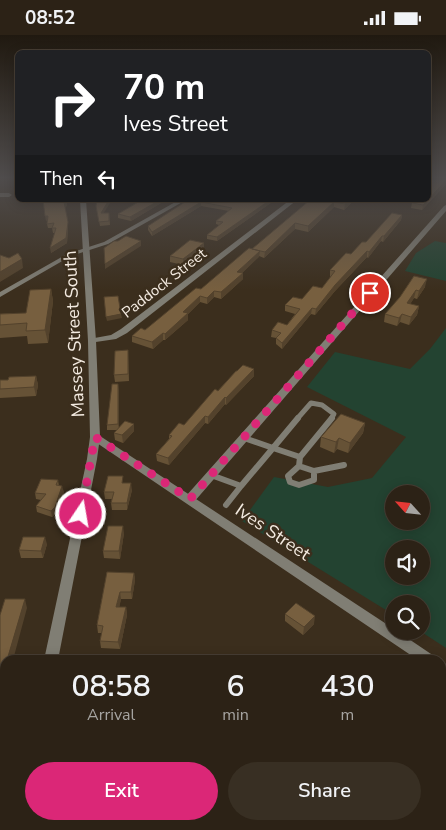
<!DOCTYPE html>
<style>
:root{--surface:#2c2216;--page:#382f23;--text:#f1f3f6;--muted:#a6a4a1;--line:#483f35;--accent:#db2777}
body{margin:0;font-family:"Nunito Sans",sans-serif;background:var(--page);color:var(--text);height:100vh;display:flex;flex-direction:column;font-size:19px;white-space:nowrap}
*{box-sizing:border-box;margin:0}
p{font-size:16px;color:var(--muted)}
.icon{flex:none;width:28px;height:28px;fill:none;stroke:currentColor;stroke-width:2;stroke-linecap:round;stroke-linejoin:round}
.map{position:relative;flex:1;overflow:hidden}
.drawer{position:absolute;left:0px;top:620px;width:446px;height:175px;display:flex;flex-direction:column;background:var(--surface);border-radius:15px 15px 0 0;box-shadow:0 2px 12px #0003,0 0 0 1px var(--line)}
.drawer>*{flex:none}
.banner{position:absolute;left:15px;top:15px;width:416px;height:152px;border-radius:8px;box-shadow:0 2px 12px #0003,0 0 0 1px var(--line);background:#202124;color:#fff;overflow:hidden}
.needle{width:32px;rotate:297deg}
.fabs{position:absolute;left:385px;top:450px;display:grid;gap:10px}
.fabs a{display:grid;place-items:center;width:45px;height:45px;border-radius:50%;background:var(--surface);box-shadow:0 2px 12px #0003,0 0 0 1px var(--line);font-size:25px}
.pin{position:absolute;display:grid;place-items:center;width:42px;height:42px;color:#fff;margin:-21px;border:2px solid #fff;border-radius:50%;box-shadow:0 1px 5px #0007}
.me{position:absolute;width:55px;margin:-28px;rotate:12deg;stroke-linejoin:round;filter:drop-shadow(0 0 4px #0008)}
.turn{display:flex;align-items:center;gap:18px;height:105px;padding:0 25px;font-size:22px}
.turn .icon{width:65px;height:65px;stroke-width:2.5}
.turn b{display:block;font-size:35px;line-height:42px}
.then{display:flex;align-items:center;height:48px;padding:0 25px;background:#0003;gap:10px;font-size:19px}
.eta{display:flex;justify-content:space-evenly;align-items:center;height:85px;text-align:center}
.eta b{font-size:30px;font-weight:600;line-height:35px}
.action{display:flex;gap:10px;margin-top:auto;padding:10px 25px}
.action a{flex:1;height:58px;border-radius:30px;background:var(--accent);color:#fff;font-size:20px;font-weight:600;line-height:58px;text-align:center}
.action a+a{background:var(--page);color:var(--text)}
.status{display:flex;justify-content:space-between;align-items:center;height:35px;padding:0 25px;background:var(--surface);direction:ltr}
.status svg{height:14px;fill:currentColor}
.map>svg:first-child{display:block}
</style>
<div class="status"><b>08:52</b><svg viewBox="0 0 49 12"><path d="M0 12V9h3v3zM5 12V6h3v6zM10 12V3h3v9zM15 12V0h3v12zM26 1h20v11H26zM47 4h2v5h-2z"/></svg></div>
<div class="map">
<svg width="446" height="795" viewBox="0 0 446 795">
<rect width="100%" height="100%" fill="#3b2e1d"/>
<!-- green -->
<path fill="#234331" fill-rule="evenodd" d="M435 206 446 208V246L405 236 416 218Z
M446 293V613L420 596 421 569H394V580L242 486 274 442 328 452 372 443 406 402 307 352 335 317 410 334 430 314ZM394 459H421V486H394ZM394 514H421V541H394Z"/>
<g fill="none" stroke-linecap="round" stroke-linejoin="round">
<!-- service-far1 -->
<path stroke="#807e74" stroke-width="5" d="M297 384 311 368 322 370 334 379 331 384"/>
<!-- service -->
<path stroke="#807e74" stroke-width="6" d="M244 403 273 413
M273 413 300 422 332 383
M273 413 298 383
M299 431 314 436V445L299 450 290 447 288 441Z
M299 431 300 422
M314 436 344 430
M211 440 241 451 273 413
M226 470 241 451"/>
<!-- minor -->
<path fill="#807e74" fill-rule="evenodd" d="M0 158H9L12 160 9 162H0Z
M179 165H186L108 209 71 221 0 262V257L67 219 104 207Z
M290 165H297L127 298 116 304 89 308V304L111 300 121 294Z
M446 170V176L194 467H186L184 464 186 461 444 171Z
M95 399 100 402 97 424 58 625H44L87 424 90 402Z
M10 790H26L25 795H9Z"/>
<!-- tertiary -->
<path fill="#807e74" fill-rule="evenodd" d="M80 165H86L96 306 100 401 394 594V596H397L434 621 436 625H418L91 404 90 402 88 306Z
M441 627 446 629V643L441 642Z"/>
</g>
<!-- wall -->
<path fill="#665236" d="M446 144V149L422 175 411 173 412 168Z
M65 165 67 171 65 172 68 192 67 208 51 218 55 198H53L52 193H48L47 189V185L46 186Z
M134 165H166L131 186 118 183V179L136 168 134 167Z
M188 165H275L217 206 207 204V200L219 190 216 189V186L229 176 201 171 152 201 148 195V191Z
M310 165H354L344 175 334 172 308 197 295 194 264 223 259 221 242 238H243V244L221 264 214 262 207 269 200 267 188 279V285L165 305H163L153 314 132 307V301L145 295 201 254 252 214Z
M96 171 104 178H109L110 190 100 191Z
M402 180 401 185 383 207 381 206 368 223 367 222 335 256 315 280 311 279 282 314 276 309V303L271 302 272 295 287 290 295 279 285 276V270L302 264 322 253 331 242 330 241V235Z
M204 214 183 230 170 227V221Z
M414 241 425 252 417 264 414 263 410 269 419 271 417 280 409 290 400 287 397 291 384 287 385 279 400 262Z
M51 254 53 266 48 308 28 309 27 301 0 303V279L26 278Z
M128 315 129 346 115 347 114 340Z
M254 334V341L226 370 225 369 208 389 205 388 169 430 157 426 156 419 169 404V400L184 390 237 336Z
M36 341 38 350 36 361 0 363V345H8Z
M118 349 119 393 134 396 123 408 115 405 114 398 117 395H107V390Z
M365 388 363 398 348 418 337 414 334 418 320 412 321 402Z
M58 445 59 451 64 457 56 478 52 482 37 477 36 471 41 465 36 464 35 458Z
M124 448 132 455 127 475H112L111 468 112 464H105L104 457Z
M124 498 120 524 104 523 103 516Z
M47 509 43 523H21L19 515Z
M107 537 134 538 135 545 132 564H121L119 572H126L127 580 120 614 101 613 100 606 102 598H98L97 590Z
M285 579 314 589 303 600 285 586Z
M445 690 446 691V742L441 739V700Z
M44 790H158L157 795H45Z"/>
<!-- shaded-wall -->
<path fill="#53422c" d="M446 145V149L422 175 423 170 428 165H429V164Z
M109 165H112L101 182V178Z
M160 165H166L131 186 130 182Z
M270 165H275L217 206V202Z
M350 165H354L344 175 345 169Z
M64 167H67V171L65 172Z
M201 167V171L152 201V197Z
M334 167V172L308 197V191Z
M402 180 401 185 383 207 384 201Z
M45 181H48L49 185 46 186Z
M68 187V192L67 208 51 218 50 213Z
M295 188V194L264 223 265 217Z
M382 201 381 206 368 223 369 217Z
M141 206V211L105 234V229Z
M204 208V214L183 230V224Z
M260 216 259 222 237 243V237Z
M367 216V222L335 256 315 280 316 274 335 250Z
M22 224 23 233 0 247V237Z
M243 238V244L221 264V257Z
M427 244 425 252 417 264 419 256Z
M51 254 53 266 48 308 45 295Z
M416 255 414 263 406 276 407 268Z
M214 256V262L207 269V263Z
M200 261V267L188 279V285L165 305V299L183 277Z
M419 271 417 280 409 290 411 282Z
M312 273 311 279 282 314V308Z
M121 279 122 283 107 286 106 282Z
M402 279 400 287 397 291 399 283Z
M163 298V305L153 314 152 307Z
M254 334V341L226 370V363Z
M36 341 38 350 36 361 34 352Z
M118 349 119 355V394L118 389Z
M225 362V369L208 389V382Z
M205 381V388L169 430 168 423Z
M365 388 363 398 348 418 350 408Z
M134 389V396L123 408 122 400Z
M339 403 337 414 334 418 336 407Z
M131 448 132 455 127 475V468Z
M62 451 64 457 56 478 52 482 51 476Z
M123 491 124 498 120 524 119 516Z
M45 502 47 509 43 523 41 516Z
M134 538 135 545 132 564 131 557Z
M120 557 121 564 118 579 116 572Z
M25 564 27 573 13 625H7Z
M126 572 127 580 120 614 118 607Z
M315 581 314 589 303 600 304 592Z
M5 634V653L0 671V651Z
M154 790H158L157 795H154Z"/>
<!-- building -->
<path fill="#775f3f" stroke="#53422c" d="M431 144H446V145L429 164V147Z
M43 165H65L67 167H64L68 187 66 203 50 213 56 193H52L54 188 47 189 48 181H45Z
M97 165H109L101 178H109V186L99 187 96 171Z
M138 165H160L130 182 118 179 140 166Z
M188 165H270L217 202 207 200 223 187 216 186 232 173 201 167 152 197 148 191Z
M310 165H350L345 169 334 167 308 191 295 188 265 217 252 214Z
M415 165H428L423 170 412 168Z
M392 178 402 180 384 201H382L369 217 367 216 335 250 316 274 312 273 282 308 276 303 281 298 272 295 278 287 287 290 300 274 285 270 293 262 302 264 313 251 322 253 335 236 330 235 346 218 351 219 362 207H366Z
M126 201 141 206 105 229 104 213 114 206H118Z
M190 205 204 208 183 224 170 221Z
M249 213 260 216 237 237 243 238 221 257 214 256 207 263 200 261 183 277 188 278 165 299 163 298 152 307 132 301 141 293 145 295 196 253 201 254Z
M18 218 22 224 0 237V220L9 223Z
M414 241 427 244 419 256 416 255 407 268 419 271 411 282 402 279 399 283 385 279 400 262Z
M51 254 45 295 26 296 27 288 0 290V279L26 278 30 255Z
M118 261 121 279 106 282 104 262Z
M128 315V339L114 340 115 316Z
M243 330 254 334 226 363 225 362 208 382 205 381 168 423 156 419 172 401 169 400 179 388 184 390 215 354 218 356 236 336H237Z
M36 341 34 352 0 354V345H8L9 342Z
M112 349H118V389L107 390Z
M341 379 365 388 350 408 339 403 336 407 321 402Z
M125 386 134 389 122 400 114 398Z
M108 441H123L122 448H131L127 468H111L114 457H104Z
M41 444 58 445 56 450 62 451 55 472 51 476 36 471 46 459 35 458Z
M108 491H123L119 516H103Z
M23 502H45L41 516 19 515Z
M107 537 134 538 131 557H120L116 572H126L118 607 100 606 103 591 97 590Z
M5 564H25L7 625H5V634L0 651V580Z
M296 568 315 581 304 592 285 579Z
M445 690 446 691V730L441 728V705Z
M44 790H154V795H93V793Z"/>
<!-- sky -->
<linearGradient id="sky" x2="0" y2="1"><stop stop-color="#201910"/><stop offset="0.56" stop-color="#4f4c4c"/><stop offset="1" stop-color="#4f4c4c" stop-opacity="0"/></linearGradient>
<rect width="446" height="255" fill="url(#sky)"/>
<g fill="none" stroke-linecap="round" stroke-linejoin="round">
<!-- route -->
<path stroke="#db2777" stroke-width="9" stroke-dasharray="0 16.2" d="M81 479 95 402 190 464 370 258"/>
</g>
<g text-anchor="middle" stroke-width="5" stroke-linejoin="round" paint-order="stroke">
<!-- far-street labels -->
<g font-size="15" fill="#f4ebe1" stroke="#3b2e1d">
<text transform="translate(164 248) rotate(-38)" y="5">Paddock Street</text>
</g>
<!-- street labels -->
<g font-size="18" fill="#f4ebe1" stroke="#3b2e1d">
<text transform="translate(74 299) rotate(-93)" y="6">Massey Street South</text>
<text transform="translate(273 497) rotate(34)" y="6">Ives Street</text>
</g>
</g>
</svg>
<div class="fabs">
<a><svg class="needle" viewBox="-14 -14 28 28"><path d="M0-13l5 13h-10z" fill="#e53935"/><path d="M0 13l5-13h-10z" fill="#a6a4a1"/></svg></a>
<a><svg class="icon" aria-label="sound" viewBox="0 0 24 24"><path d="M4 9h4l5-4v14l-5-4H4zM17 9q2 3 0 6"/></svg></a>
<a><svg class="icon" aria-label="search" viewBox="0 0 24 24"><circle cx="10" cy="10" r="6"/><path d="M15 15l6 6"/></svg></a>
</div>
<div class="pin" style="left:370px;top:258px;background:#d93025"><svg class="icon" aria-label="arrive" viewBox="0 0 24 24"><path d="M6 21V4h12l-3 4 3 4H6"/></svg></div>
<svg class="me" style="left:81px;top:479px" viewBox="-20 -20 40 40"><circle r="17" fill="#db2777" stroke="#fff" stroke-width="3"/><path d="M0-11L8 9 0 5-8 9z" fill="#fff"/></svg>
<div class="banner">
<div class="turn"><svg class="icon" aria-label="right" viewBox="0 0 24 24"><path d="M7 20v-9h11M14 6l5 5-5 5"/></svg><div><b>70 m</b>Ives Street</div></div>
<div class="then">Then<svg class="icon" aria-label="left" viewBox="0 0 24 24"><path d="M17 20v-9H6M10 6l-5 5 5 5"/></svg></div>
</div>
<section class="drawer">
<div class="eta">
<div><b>08:58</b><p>Arrival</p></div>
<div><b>6</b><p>min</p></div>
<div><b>430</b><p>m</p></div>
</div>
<div class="action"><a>Exit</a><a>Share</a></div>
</section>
</div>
